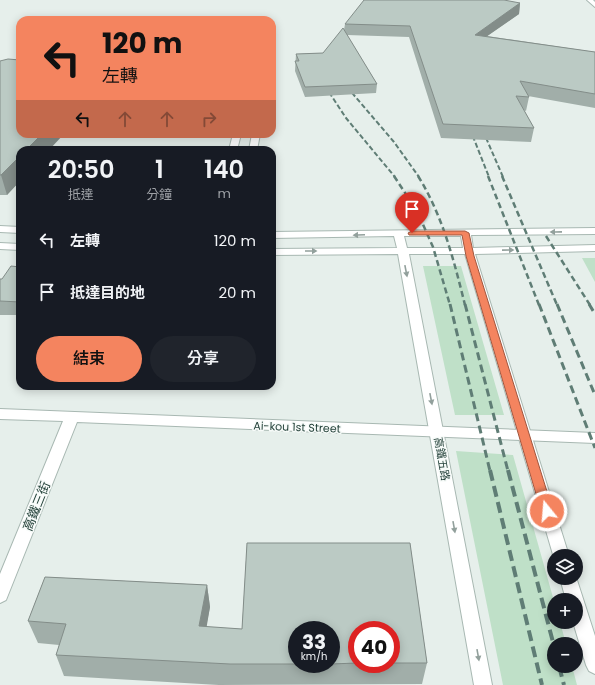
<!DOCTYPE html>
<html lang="zh-TW">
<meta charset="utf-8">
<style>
:root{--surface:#171b24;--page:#20242c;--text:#f1f3f6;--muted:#9ea1a6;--accent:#f4845f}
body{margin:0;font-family:Poppins,"Noto Sans TC",sans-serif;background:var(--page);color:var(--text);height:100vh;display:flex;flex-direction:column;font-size:15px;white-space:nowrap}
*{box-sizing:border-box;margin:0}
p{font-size:13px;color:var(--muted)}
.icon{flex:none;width:22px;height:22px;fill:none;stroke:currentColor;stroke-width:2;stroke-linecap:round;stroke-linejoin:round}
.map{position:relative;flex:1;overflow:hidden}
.sheet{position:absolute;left:16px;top:146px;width:260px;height:244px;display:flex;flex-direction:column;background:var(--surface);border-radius:12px;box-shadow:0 2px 10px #0003}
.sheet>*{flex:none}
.guide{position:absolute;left:16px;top:16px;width:260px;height:122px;border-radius:12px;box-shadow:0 2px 10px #0003;background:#f4845f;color:#111;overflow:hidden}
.fabs{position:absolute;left:547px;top:549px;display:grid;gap:8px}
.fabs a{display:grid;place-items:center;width:36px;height:36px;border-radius:50%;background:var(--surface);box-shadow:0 2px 10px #0003;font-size:20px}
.speed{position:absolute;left:288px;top:621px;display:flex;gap:8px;font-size:20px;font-weight:700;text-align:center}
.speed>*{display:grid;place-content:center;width:52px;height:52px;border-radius:50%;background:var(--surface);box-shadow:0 2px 10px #0003;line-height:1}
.speed small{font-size:10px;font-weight:400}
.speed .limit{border:6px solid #d22;background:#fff;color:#111}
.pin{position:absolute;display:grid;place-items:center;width:34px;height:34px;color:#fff;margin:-41px -17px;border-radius:50% 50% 50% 0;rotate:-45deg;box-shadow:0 0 4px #0007}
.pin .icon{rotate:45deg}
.me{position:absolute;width:44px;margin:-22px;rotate:343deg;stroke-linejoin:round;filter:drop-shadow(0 0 3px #0008)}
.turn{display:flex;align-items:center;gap:14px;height:84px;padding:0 20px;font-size:18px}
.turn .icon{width:52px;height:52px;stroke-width:2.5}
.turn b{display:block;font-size:28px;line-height:34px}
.lanes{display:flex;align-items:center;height:38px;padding:0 20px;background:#0003;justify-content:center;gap:20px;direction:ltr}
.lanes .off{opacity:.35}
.eta{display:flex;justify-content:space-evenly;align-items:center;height:68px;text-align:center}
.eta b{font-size:24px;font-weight:600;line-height:28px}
.cta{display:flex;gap:8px;margin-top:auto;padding:8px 20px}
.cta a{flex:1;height:46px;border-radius:24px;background:var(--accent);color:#111;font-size:16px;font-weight:600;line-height:46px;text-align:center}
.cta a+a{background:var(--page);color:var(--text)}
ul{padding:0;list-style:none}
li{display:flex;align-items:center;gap:12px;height:52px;padding:0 20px}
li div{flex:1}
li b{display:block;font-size:15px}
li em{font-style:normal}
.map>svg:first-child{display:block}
</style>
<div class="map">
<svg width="595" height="685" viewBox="0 0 595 685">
<rect width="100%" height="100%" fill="#e6efeb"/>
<!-- green -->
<path fill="#bfe0c8" d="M582 258H595V282Z
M423 266H461L504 415H455Z
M456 451 513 455 554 601V622H560L566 644H554V666H572L577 685H503Z"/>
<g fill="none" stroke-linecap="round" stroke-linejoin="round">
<defs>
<path id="minor" d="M587 0H593L595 2V7Z
M233 134H241L237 150H229Z
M252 134H260L257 150H249Z
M0 409 595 433V443L77 422 8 595 6 600 0 603V574L63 421 0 419Z"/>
<path id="tertiary" d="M0 226 20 227V233L0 232Z
M595 228V234L471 235 473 248 595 245V251L475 254 569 556H554V558L465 254H409L492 685H474L398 254 272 255V249L397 248 394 236 272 238V232ZM404 236H461L463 248H407Z
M0 243 20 244V250L0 249Z
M576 577 595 636V674L589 671 586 665 573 622H576V600H566L560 578Z"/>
</defs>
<!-- minor casing -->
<use href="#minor" stroke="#a8b8b2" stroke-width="2"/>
<!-- tertiary casing -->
<use href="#tertiary" stroke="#a8b8b2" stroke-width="2"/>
<!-- minor -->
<use href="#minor" fill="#fff" fill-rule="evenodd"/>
<!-- tertiary -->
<use href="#tertiary" fill="#fff" fill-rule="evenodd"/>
<!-- rail-far3 -->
<path stroke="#5f7d75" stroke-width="2" stroke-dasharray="5 2.5" stroke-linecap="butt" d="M325 86 346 118 395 177
M347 87 394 142 419 177
M470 129 489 177
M483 131 503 177"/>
<!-- rail-far2 -->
<path stroke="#5f7d75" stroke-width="2.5" stroke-dasharray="6 3.5" stroke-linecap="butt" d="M394 176 417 211 433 247 450 305
M418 176C443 216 454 261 465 305
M488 176 539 305
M502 176 557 305
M546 236 590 305"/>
<!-- rail-far1 -->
<path stroke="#5f7d75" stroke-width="3" stroke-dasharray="8 4.5" stroke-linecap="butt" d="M450 304 490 471
M465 304 508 471
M539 304 595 448
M557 304 595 395
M589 304 595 314"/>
<!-- rail -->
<path stroke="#5f7d75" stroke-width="4" stroke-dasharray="11 5.5" stroke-linecap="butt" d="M490 470 542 685
M508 470 554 646
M559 666 564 685"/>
</g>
<!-- wall -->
<path fill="#a1aea9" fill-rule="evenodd" d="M520 3 519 14 487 36 595 52V108L528 96 529 97 526 111 524 110 534 128 531 142 441 138 409 37 347 35 377 84 376 93 305 97 295 71 296 54 323 53 344 30 345 24Z
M0 61 20 150V181L7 195H0Z
M20 267V315H0V279H2Z
M247 543H410L427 663 422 684 219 685 64 676 56 655 59 645 38 643 28 621 45 577 207 585 210 607 206 627 242 629ZM297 630H331V664H297ZM357 630H391V664H357Z"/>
<!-- shaded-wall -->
<path fill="#838d89" d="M520 3 519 14 473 46 475 35Z
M42 134H64L49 150H26Z
M20 156V181L7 195 1 175Z
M207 585 210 607 203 648 199 626Z"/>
<!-- building -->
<path fill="#bbcac4" stroke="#838d89" d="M364 0H504L520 3 475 35 595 52V94L520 81 529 97 516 96 534 128 443 124 410 26 345 24Z
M343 28 377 84 305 87 295 61H299L296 54 323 53Z
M8 59 20 60V134H42L26 150H20V156L1 175H0V61Z
M11 266 20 267V302L0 301V279H2Z
M247 543H410L427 663H391V630H357V663L331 664V630H297V664H230L56 655 66 624 28 621 45 577 207 585 199 626 242 629Z"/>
<!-- one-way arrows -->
<defs><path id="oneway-solid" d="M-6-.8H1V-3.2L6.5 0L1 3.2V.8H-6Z"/></defs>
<g fill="#92a09c">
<use href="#oneway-solid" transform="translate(556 232) rotate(179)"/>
<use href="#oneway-solid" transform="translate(359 235) rotate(178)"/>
<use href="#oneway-solid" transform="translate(508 250) rotate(-1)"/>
<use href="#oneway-solid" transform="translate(311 251)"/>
<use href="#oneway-solid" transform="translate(406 271) rotate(79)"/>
<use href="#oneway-solid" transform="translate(431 399) rotate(79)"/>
<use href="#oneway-solid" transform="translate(454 527) rotate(80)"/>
<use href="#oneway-solid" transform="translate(478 655) rotate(80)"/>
</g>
<!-- route -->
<path fill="#f4845f" stroke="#9f563e" d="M412 231H465L469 233 474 256 553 511 551 514 547 515 543 514 541 511 466 256 462 235H409L408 233Z"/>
<g text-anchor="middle" stroke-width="3" stroke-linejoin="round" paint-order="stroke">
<!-- street labels -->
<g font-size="11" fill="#24423a" stroke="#f7fbf9">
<text transform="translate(297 427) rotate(2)" y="4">Ai-kou 1st Street</text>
<text transform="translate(442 459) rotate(80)" y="4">高鐵五路</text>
</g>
<!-- near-street labels -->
<g font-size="13" fill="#24423a" stroke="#f7fbf9">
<text transform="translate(36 506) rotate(-68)" y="5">高鐵三街</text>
</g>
</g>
</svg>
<div class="fabs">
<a><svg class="icon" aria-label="layers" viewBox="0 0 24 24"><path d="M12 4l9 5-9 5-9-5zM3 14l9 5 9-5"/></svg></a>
<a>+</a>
<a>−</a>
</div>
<div class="speed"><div>33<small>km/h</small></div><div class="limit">40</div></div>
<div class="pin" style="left:412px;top:233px;background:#d93025"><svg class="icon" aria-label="arrive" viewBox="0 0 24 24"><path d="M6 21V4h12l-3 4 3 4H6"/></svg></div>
<svg class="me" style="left:547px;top:511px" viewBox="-20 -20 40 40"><circle r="17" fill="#f4845f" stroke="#fff" stroke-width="3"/><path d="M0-11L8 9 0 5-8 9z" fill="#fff"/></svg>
<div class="guide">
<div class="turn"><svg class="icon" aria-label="left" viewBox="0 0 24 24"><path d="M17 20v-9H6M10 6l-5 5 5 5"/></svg><div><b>120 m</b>左轉</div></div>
<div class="lanes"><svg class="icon" aria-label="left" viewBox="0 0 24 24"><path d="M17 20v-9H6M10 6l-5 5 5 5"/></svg><svg class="icon off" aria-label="ahead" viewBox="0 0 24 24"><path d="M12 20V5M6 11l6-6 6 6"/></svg><svg class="icon off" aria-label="ahead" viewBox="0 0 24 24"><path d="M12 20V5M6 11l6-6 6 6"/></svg><svg class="icon off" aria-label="right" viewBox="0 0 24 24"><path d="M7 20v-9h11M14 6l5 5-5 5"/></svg></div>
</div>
<section class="sheet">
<div class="eta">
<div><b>20:50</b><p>抵達</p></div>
<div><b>1</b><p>分鐘</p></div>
<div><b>140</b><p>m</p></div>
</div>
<ul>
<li><svg class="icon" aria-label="left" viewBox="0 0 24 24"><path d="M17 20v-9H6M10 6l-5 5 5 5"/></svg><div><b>左轉</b></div><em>120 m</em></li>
<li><svg class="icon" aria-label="arrive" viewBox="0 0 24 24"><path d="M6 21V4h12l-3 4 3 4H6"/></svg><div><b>抵達目的地</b></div><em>20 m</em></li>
</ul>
<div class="cta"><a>結束</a><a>分享</a></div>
</section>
</div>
